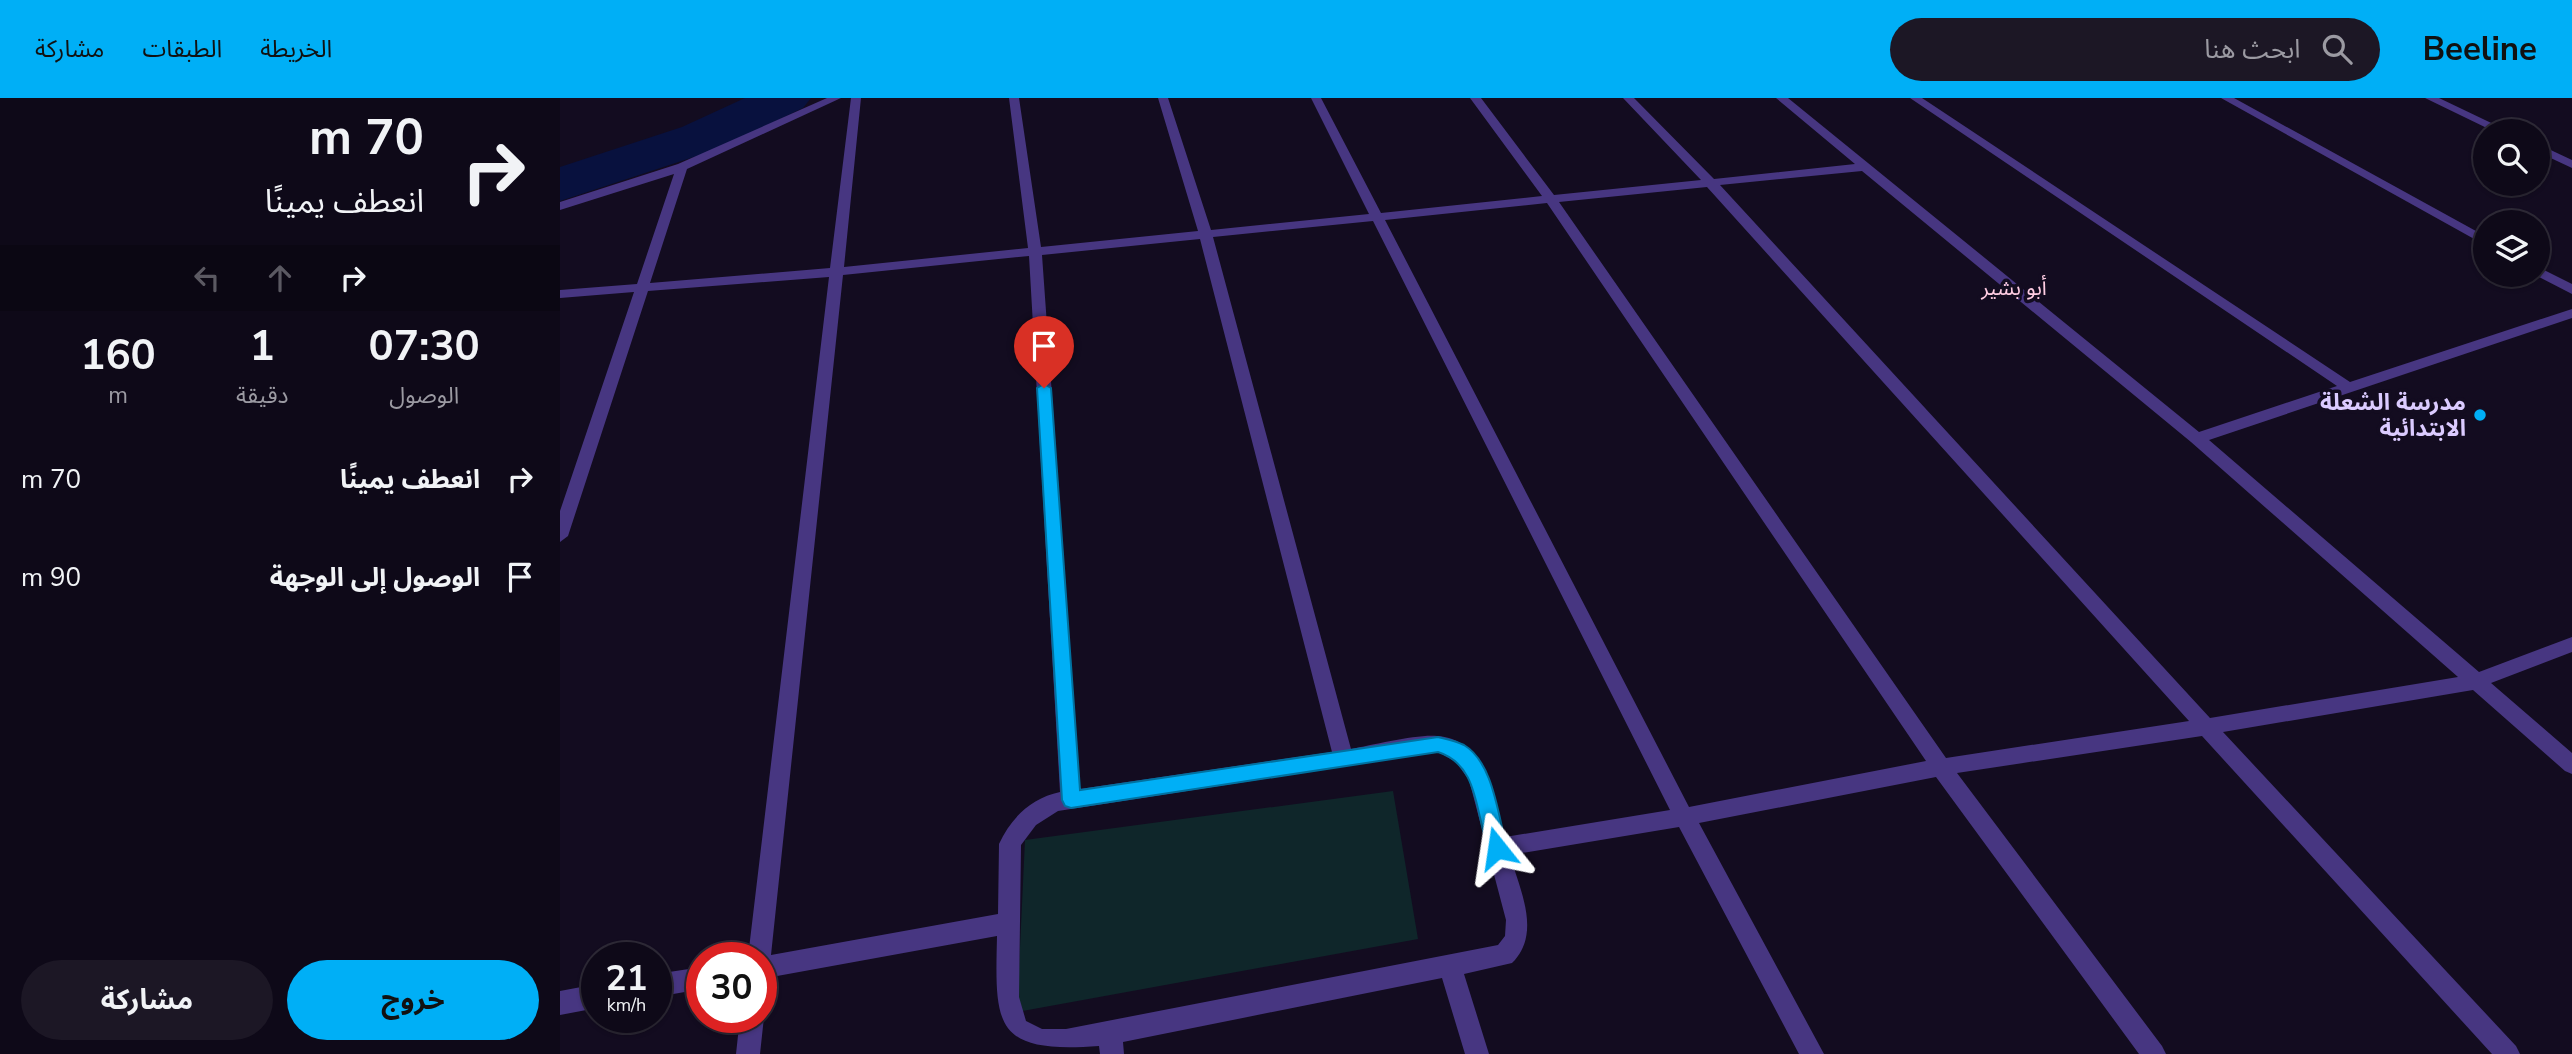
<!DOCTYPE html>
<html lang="ar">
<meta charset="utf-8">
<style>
:root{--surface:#0e0918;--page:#1c1725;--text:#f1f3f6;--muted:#9b9aa2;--line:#2e2a37;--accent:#00aff6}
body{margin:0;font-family:"Nunito Sans","Noto Sans Arabic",sans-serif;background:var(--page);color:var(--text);direction:rtl;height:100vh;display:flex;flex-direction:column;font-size:26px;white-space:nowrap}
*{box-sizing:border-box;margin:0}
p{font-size:23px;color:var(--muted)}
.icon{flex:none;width:38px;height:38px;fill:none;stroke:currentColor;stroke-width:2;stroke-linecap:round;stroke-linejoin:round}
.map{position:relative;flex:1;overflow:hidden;direction:ltr}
.drawer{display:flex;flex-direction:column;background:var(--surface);width:560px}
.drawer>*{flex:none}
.banner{background:#0e0918;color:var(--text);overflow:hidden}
.buttons{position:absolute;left:1913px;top:21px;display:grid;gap:14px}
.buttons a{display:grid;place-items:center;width:77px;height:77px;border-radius:50%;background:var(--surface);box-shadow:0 2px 5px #0004,0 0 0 2px var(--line);font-size:35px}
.speed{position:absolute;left:21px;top:844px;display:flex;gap:14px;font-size:35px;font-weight:700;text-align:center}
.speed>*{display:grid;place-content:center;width:91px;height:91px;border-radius:50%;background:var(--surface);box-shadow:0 2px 5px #0004,0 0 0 2px var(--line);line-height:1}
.speed small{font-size:18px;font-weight:400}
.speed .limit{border:10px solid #d22;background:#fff;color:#111}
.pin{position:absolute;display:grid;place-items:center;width:60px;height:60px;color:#fff;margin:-72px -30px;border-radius:50% 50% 50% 0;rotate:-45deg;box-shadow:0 0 7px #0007}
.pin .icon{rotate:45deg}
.me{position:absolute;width:77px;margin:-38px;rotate:345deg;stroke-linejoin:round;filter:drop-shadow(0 0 5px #0008)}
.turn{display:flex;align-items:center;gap:24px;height:147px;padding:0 21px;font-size:32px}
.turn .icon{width:91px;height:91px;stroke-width:2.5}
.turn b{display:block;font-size:49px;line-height:60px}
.lanes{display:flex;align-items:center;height:66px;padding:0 21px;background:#0003;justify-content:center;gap:35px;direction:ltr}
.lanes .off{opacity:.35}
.eta{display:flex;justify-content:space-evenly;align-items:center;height:119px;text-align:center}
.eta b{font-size:42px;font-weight:700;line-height:49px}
.button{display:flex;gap:14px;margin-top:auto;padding:14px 21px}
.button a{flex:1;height:80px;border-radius:42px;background:var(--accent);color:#111;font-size:28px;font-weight:700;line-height:80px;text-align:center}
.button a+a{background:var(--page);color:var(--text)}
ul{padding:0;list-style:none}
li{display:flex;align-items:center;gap:21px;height:98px;padding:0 21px}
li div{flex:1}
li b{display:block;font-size:26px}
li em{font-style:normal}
header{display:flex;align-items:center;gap:42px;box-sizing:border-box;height:98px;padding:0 35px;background:var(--accent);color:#111}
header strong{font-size:33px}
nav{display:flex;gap:38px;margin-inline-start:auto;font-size:24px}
.search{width:490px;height:63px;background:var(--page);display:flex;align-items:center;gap:18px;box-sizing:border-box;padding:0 24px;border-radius:38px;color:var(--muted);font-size:26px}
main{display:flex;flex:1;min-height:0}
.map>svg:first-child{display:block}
</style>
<header>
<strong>Beeline</strong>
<div class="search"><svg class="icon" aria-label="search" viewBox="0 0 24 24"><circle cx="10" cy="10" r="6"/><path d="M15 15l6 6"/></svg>ابحث هنا</div>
<nav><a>الخريطة</a><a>الطبقات</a><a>مشاركة</a></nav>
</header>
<main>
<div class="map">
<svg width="2012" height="956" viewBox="0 0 2012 956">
<rect width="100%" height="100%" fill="#130c20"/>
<!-- green -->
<path fill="#0f262a" d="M833 693 858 841 457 914 465 742Z"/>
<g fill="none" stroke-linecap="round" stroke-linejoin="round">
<!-- river -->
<path fill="#08113e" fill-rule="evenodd" d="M185 0H251L243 10 158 51 0 103V69L122 29Z"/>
<!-- minor -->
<path fill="#473681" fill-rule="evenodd" d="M267 0H281L127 71 90 185 270 170 291 0H301L284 169 468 150 449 0H459L481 149 638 133 598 0H608L651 132 809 116 751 0H761L821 115 982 98 910 0H921L994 97 1141 82 1063 0H1074L1154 81 1295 66 1216 0H1228L1639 334 1777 288 1350 0H1362L1790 284 2012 211V220L1649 342 1919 574 2012 539V554L1931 585 2012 655V676L2005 673 1913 592 1663 634 1956 948 1960 956H1932L1642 638 1397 675 1602 948 1606 956H1579L1376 679 1139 725 1264 956H1239L1119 729 950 757C960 793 982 835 952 865L904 876 929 956H905L882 880 563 944 564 956H540L539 948C433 956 435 927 437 838L201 881V859H188L269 179 88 193 8 438 0 444V413L74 194 0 200V192L77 186 114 76 0 112V104L118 66ZM1302 73 1631 344 1898 579 1650 620 1160 87ZM1147 89 1629 623 1386 660 999 104ZM987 105 1366 663 1129 709 825 122ZM813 123 1110 712 945 739C935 702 927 641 877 638 857 636 813 647 791 651L653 139ZM640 141 772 654 520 691 482 157ZM469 158 500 694C471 700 451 720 439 746L438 816 211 857 283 177ZM878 654 896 664 909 682 946 822 945 838 938 847 506 931H482L466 923 459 899 461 747 476 727 498 713Z
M1661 0H1674L1925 138V147Z
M1865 0H1879L1948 33H1933Z
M1978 46 2012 62V70L1978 54Z
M1978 169 2012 186V196L1975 177H1978Z
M142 869V891L96 899V876Z
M37 886V910L0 917V893Z
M201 913 204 919 200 956H176L180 919H201Z"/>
</g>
<!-- route -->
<path fill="#00aff6" stroke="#0072a0" stroke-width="2" d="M484 286 491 290 520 692 878 639C886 641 896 643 904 647 934 665 938 719 947 750L944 756 937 759 931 756C914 721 922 668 878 654L511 710 505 708 502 702 477 290Z"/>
<!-- markers -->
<circle fill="#00aff6" stroke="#130c20" stroke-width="2.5" cx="1920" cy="317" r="7"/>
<g text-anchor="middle" stroke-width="7" stroke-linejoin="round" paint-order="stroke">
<!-- far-quarter labels -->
<g font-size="21" fill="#ffcde3" stroke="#130c20">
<text x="1454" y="197">أبو بشير</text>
</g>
<!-- poi labels -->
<g font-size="23" font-weight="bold" fill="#dbcbff" stroke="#130c20" text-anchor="end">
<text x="1906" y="312">مدرسة الشعلة<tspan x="1906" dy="26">الابتدائية</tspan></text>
</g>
</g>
</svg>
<div class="buttons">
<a><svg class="icon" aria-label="search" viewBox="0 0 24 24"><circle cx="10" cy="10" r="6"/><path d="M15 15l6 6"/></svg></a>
<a><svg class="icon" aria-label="layers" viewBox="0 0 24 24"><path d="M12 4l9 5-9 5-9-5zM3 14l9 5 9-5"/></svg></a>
</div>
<div class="speed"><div>21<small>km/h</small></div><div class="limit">30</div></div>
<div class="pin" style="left:484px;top:290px;background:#d93025"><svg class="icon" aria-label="arrive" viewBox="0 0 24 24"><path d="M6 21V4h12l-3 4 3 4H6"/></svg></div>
<svg class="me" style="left:937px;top:750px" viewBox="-20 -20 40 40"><path d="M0-17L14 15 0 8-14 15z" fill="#00aff6" stroke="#fff" stroke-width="4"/></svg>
</div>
<section class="drawer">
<div class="banner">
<div class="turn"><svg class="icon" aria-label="right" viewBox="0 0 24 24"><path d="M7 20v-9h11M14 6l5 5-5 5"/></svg><div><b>70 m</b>انعطف يمينًا</div></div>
<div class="lanes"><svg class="icon off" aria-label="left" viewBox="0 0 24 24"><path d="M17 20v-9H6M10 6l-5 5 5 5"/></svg><svg class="icon off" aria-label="ahead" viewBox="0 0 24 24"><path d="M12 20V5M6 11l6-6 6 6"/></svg><svg class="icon" aria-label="right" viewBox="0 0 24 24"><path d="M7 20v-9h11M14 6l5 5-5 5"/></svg></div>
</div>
<div class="eta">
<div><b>07:30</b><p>الوصول</p></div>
<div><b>1</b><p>دقيقة</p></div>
<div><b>160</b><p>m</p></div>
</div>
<ul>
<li><svg class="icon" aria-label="right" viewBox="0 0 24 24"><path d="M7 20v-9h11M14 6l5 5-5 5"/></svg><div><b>انعطف يمينًا</b></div><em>70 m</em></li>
<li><svg class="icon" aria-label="arrive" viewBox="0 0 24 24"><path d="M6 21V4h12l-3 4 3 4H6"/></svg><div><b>الوصول إلى الوجهة</b></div><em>90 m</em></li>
</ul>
<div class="button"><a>خروج</a><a>مشاركة</a></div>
</section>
</main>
